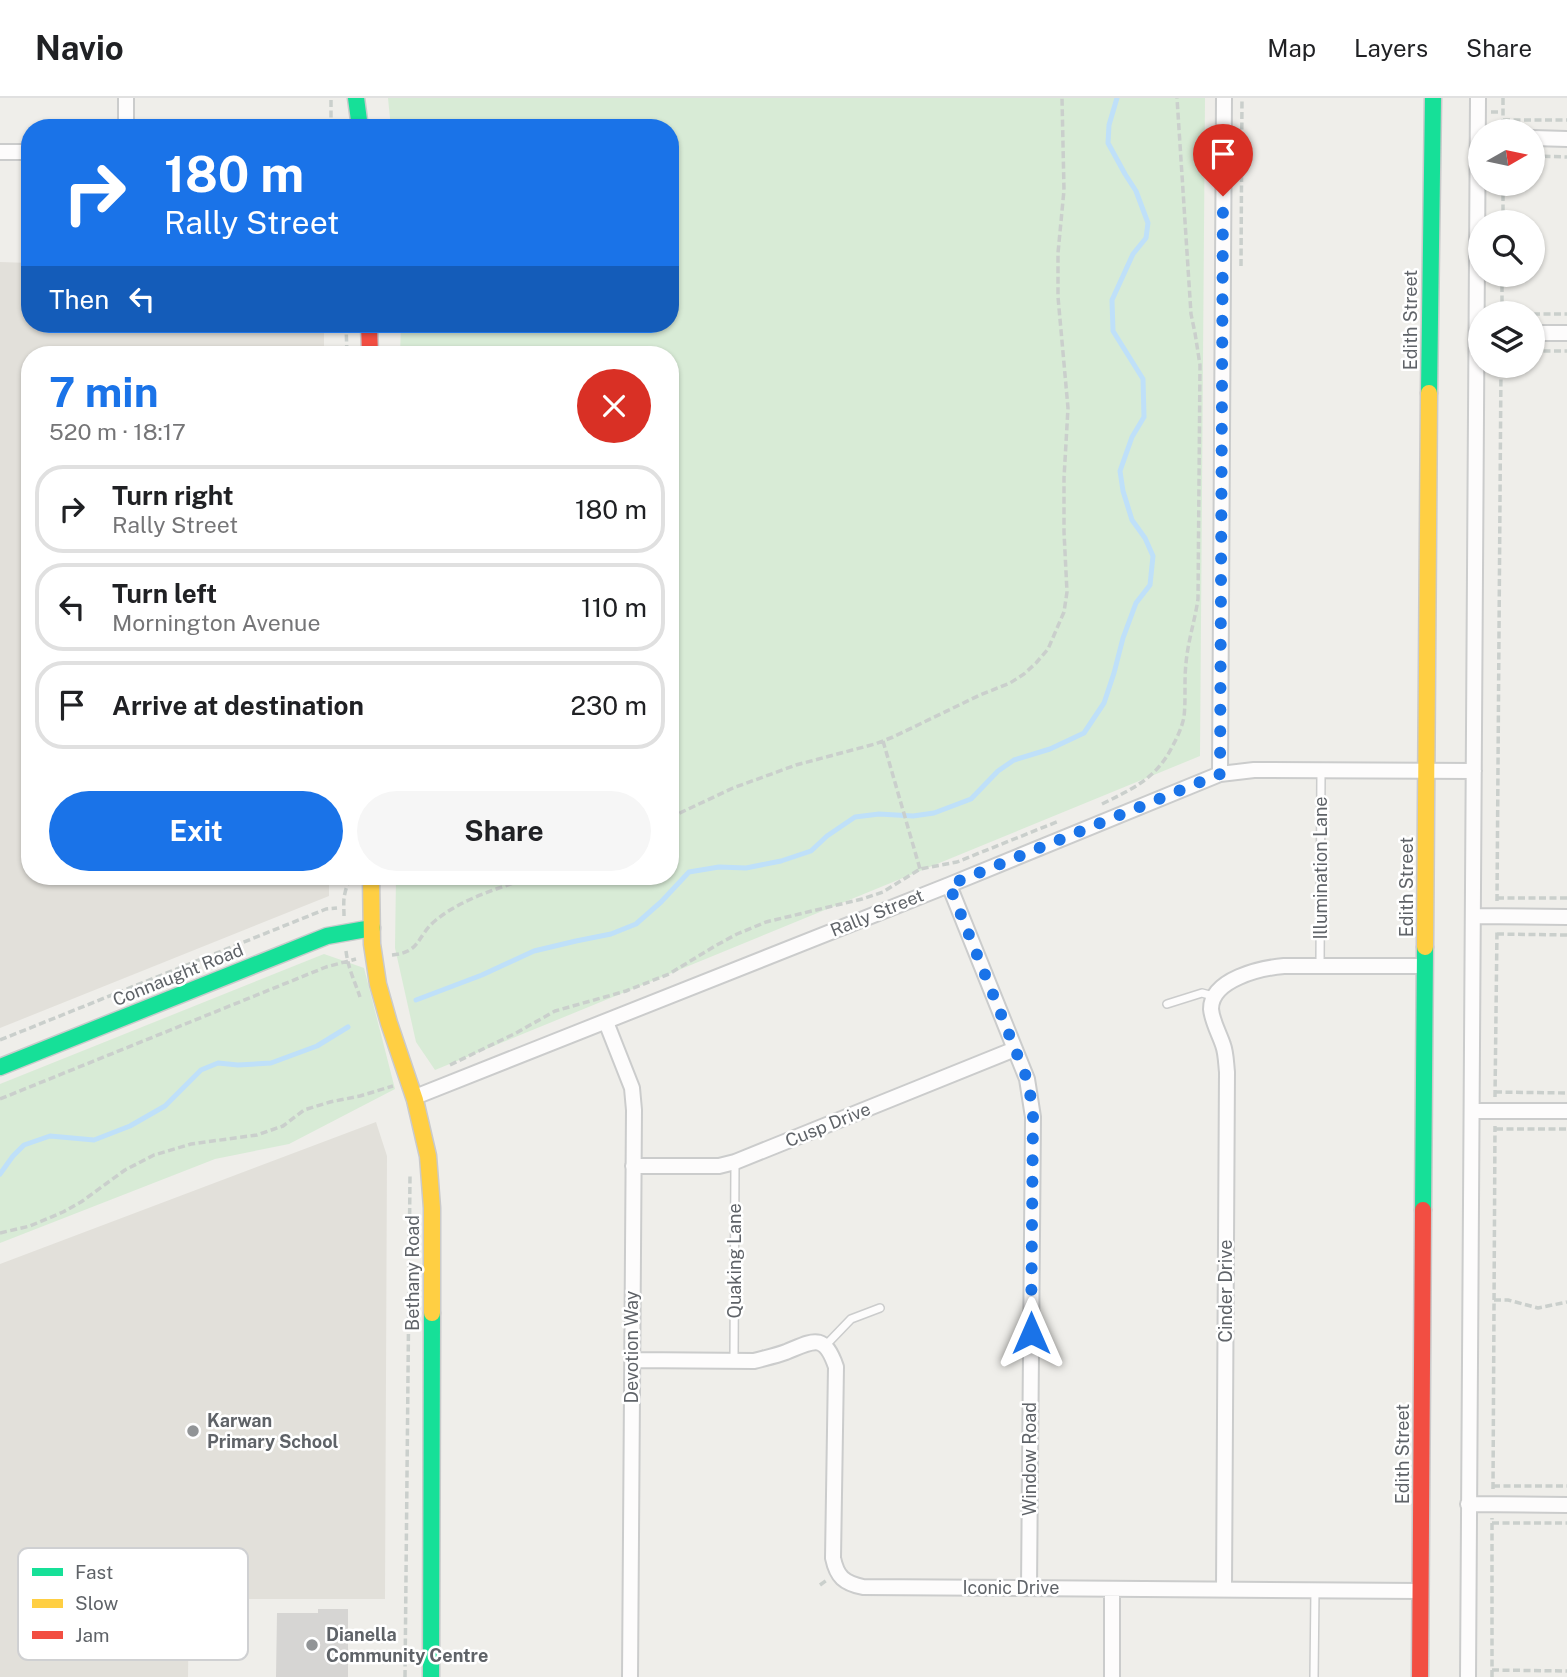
<!DOCTYPE html>
<meta charset="utf-8">
<style>
:root{--surface:#fff;--page:#f6f6f6;--text:#202124;--muted:#757577;--line:#e0e0e0;--accent:#1a73e8}
body{margin:0;font-family:"Public Sans",sans-serif;background:var(--page);color:var(--text);height:100vh;display:flex;flex-direction:column;font-size:26px;white-space:nowrap}
*{box-sizing:border-box;margin:0}
p{font-size:23px;color:var(--muted)}
.icon{flex:none;width:38px;height:38px;fill:none;stroke:currentColor;stroke-width:2;stroke-linecap:round;stroke-linejoin:round}
.map{position:relative;flex:1;overflow:hidden}
.side{position:absolute;left:21px;top:248px;width:658px;height:539px;display:flex;flex-direction:column;background:var(--surface);border-radius:28px;box-shadow:0 2px 5px #0004}
.side>*{flex:none}
.guide{position:absolute;left:21px;top:21px;width:658px;height:214px;border-radius:28px;box-shadow:0 2px 5px #0004;background:#1a73e8;color:#fff;overflow:hidden}
.needle{width:46px;rotate:81deg}
.controls{position:absolute;left:1468px;top:21px;display:grid;gap:14px}
.controls a{display:grid;place-items:center;width:77px;height:77px;border-radius:50%;background:var(--surface);box-shadow:0 2px 5px #0004;font-size:35px}
.pin{position:absolute;display:grid;place-items:center;width:60px;height:60px;color:#fff;margin:-72px -30px;border-radius:50% 50% 50% 0;rotate:-45deg;box-shadow:0 0 7px #0007}
.pin .icon{rotate:45deg}
.me{position:absolute;width:77px;margin:-38px;rotate:0deg;stroke-linejoin:round;filter:drop-shadow(0 0 5px #0008)}
.turn{display:flex;align-items:center;gap:24px;height:147px;padding:0 28px;font-size:32px}
.turn .icon{width:91px;height:91px;stroke-width:2.5}
.turn b{display:block;font-size:49px;line-height:60px}
.then{display:flex;align-items:center;height:66px;padding:0 28px;background:#0003;gap:14px;font-size:26px}
.round{display:grid;place-items:center;flex:none;width:74px;height:74px;border-radius:37px;background:var(--page)}
.overview{display:flex;align-items:center;justify-content:space-between;height:119px;padding:0 28px}
h1{font-size:42px;font-weight:700;line-height:52px;color:var(--accent)}
.button{display:flex;gap:14px;margin-top:auto;padding:14px 28px}
.button a{flex:1;height:80px;border-radius:42px;background:var(--accent);color:#fff;font-size:28px;font-weight:700;line-height:80px;text-align:center}
.button a+a{background:var(--page);color:var(--text)}
ul{padding:0;list-style:none}
li{display:flex;align-items:center;gap:21px;height:88px;margin:0 14px 10px;padding:0 14px;border:4px solid var(--line);border-radius:28px}
li div{flex:1}
li b{display:block;font-size:26px}
li em{font-style:normal}
header{display:flex;align-items:center;gap:42px;box-sizing:border-box;height:98px;padding:0 35px;background:var(--surface);border-bottom:2px solid var(--line)}
header strong{font-size:33px}
nav{display:flex;gap:38px;margin-inline-start:auto;font-size:24px}
.map>svg:first-child{display:block}
</style>
<header>
<strong>Navio</strong>
<nav><a>Map</a><a>Layers</a><a>Share</a></nav>
</header>
<div class="map">
<svg width="1567" height="1579" viewBox="0 0 1567 1579">
<rect width="100%" height="100%" fill="#efeeea"/>
<!-- education -->
<path fill="#e2e0da" d="M0 164 30 165V226H324V257H30V779H329V798L0 930Z
M376 1024 387 1058 385 1501H189L188 1579H0V1166Z"/>
<!-- green -->
<path fill="#d8ebd6" d="M388 0H1205L1200 658 435 972 416 944 395 850 396 779H670V257H400L401 226H670V30H391Z
M324 856 364 870 395 991 289 1046 215 1061 0 1145V986Z"/>
<g fill="none" stroke-linecap="round" stroke-linejoin="round">
<!-- stream -->
<path stroke="#bfe0f9" stroke-width="5" d="M416 902 482 877 534 853 576 843 611 836 636 826 661 804 689 774 719 769 746 770 781 763 811 753 827 738 855 719 879 716 913 718 934 715 971 701 998 673 1014 662 1050 651 1084 635 1104 605 1114 575 1123 540 1136 505 1150 487 1153 458 1145 440 1132 422 1123 393 1120 373 1132 339 1144 319 1143 281 1113 233 1112 202 1133 156 1146 140 1148 125 1136 93 1125 76 1108 45 1109 27 1117 0
M0 1076 13 1058 24 1047 50 1038 94 1042 130 1028 165 1008 201 972 218 965 238 967 271 965 317 948 348 929"/>
</g>
<!-- building -->
<path fill="#d6d5d3" d="M318 1511H348V1579H276L277 1515H318Z"/>
<g fill="none" stroke-linecap="round" stroke-linejoin="round">
<defs>
<path id="lane" d="M1320 868 1321 673
M1167 906 1202 895 1213 898
M825 1248 851 1221 880 1210
M734 1262 735 1065
M1314 1579 1315 1492"/>
<path id="street" d="M126 30V0
M1533 40 1567 41
M0 54H30
M1533 235H1567
M1220 676 1224 0
M949 787 1027 981 1033 1019 1029 1490
M1473 818 1567 819
M606 924 632 990 634 1012 630 1579
M415 999 949 787 1220 676 1254 672 1474 673
M1472 1013H1567
M633 1068H719L735 1064 1015 951
M632 1262 754 1263C765 1260 775 1258 786 1254 813 1243 824 1234 836 1269L833 1460C837 1479 844 1485 863 1489L1421 1493
M1468 1406 1567 1407
M1224 1491 1227 974C1226 965 1226 955 1223 947 1219 935 1212 923 1211 911 1211 881 1261 870 1284 868H1425
M1112 1579V1491
M1468 1579 1478 0"/>
<path id="fast" d="M356 0 360 30
M1429 295 1433 0
M0 969 327 838 372 830
M1423 1112 1425 849
M431 1579 432 1215"/>
<path id="slow" d="M371 779 372 846 378 886 389 925 415 1002 428 1058 432 1110V1215
M1425 849 1429 295"/>
<path id="jam" d="M369 226 370 257
M1420 1579 1423 1112"/>
</defs>
<!-- lane casing -->
<use href="#lane" stroke="#cbcccc" stroke-width="10"/>
<!-- street casing -->
<use href="#street" stroke="#cbcccc" stroke-width="18"/>
<!-- fast casing -->
<use href="#fast" stroke="#cacacb" stroke-width="19"/>
<!-- slow casing -->
<use href="#slow" stroke="#cacacb" stroke-width="19"/>
<!-- jam casing -->
<use href="#jam" stroke="#cacacb" stroke-width="19"/>
<!-- path -->
<path stroke="#cacfcc" stroke-width="3.5" stroke-dasharray="7 3.5" stroke-linecap="butt" d="M1503 0V33
M1491 14H1503
M1503 22H1567
M331 30V0
M1533 58 1567 59
M1503 124V86
M1241 168 1242 0
M1502 215V177
M1533 216H1567
M346 226 347 257
M1533 253H1567
M883 643 920 771
M1102 706C1132 691 1156 681 1172 649 1177 640 1182 629 1184 619 1186 601 1184 583 1186 565 1188 543 1195 522 1198 501L1200 267 1195 235 1191 216 1177 0
M670 720 684 713 733 690 796 667 875 646 893 639 980 597 1010 585 1024 576 1036 565 1048 551 1064 514 1067 494 1064 434V380L1068 310 1058 199V155L1064 92 1062 0
M1497 800H1567
M1497 803 1501 268
M344 818C344 810 343 802 345 795 346 789 349 785 349 779
M1497 836 1567 837
M346 853C348 870 355 884 360 899
M392 857C422 854 416 838 436 822 463 800 498 791 530 779
M0 942 326 811 337 810
M450 967 516 935 555 913 626 893 669 876 715 848 737 836 766 824 862 801 883 794 920 771 957 764 1059 723
M1495 994 1567 995
M1495 999 1497 832
M0 1001 326 869 356 861
M1496 1031H1567
M0 1135 30 1128 63 1114 81 1104 125 1072 154 1057 191 1046 257 1037 283 1028 304 1012 330 1004 360 998 393 988
M1494 1202H1508L1538 1210 1567 1204
M1493 1388H1567
M1493 1391 1495 1028
M1492 1425H1567
M820 1487 827 1482
M1492 1572 1567 1573
M405 1579 410 1078
M1492 1579V1420"/>
<!-- lane -->
<use href="#lane" stroke="#fdfcfc" stroke-width="7"/>
<!-- street -->
<use href="#street" stroke="#fdfcfc" stroke-width="14"/>
<!-- fast -->
<use href="#fast" stroke="#16e098" stroke-width="16"/>
<!-- slow -->
<use href="#slow" stroke="#ffcf43" stroke-width="16"/>
<!-- jam -->
<use href="#jam" stroke="#f24e42" stroke-width="16"/>
</g>
<g fill="none" stroke-linecap="round" stroke-linejoin="round">
<!-- route -->
<path stroke="#1a73e8" stroke-width="12" stroke-dasharray="0 21.6" d="M1031 1235 1033 1019 1031 1001 1027 981 949 787 1220 676 1223 98"/>
</g>
<!-- markers -->
<g fill="#919496" stroke="#fff" stroke-width="2.5">
<circle cx="193" cy="1333" r="7"/>
<circle cx="312" cy="1547" r="7"/>
</g>
<g text-anchor="middle" stroke-width="5" stroke-linejoin="round" paint-order="stroke">
<!-- street labels -->
<g font-size="18" fill="#5f6368" stroke="#fff">
<text transform="translate(1411 222) rotate(-90)" y="6">Edith Street</text>
<text transform="translate(1321 770) rotate(-90)" y="6">Illumination Lane</text>
<text transform="translate(1407 789) rotate(-90)" y="6">Edith Street</text>
<text transform="translate(877 815) rotate(-22)" y="6">Rally Street</text>
<text transform="translate(178 877) rotate(-22)" y="6">Connaught Road</text>
<text transform="translate(828 1027) rotate(-22)" y="6">Cusp Drive</text>
<text transform="translate(735 1163) rotate(-90)" y="6">Quaking Lane</text>
<text transform="translate(413 1175) rotate(-90)" y="6">Bethany Road</text>
<text transform="translate(1226 1193) rotate(-90)" y="6">Cinder Drive</text>
<text transform="translate(632 1249) rotate(-90)" y="6">Devotion Way</text>
<text transform="translate(1403 1356) rotate(-90)" y="6">Edith Street</text>
<text transform="translate(1030 1361) rotate(-90)" y="6">Window Road</text>
<text x="1011" y="1496">Iconic Drive</text>
</g>
<!-- poi labels -->
<g font-size="18" font-weight="bold" fill="#5f6368" stroke="#fff" text-anchor="start">
<text x="207" y="1329">Karwan<tspan x="207" dy="21">Primary School</tspan></text>
<text x="326" y="1543">Dianella<tspan x="326" dy="21">Community Centre</tspan></text>
</g>
</g>
<!-- legend -->
<rect x="18" y="1450" width="230" height="112" rx="10" fill="#fff" stroke="#cfd0d2" stroke-width="2"/>
<rect x="32" y="1470" width="31" height="8" fill="#16e098"/>
<rect x="32" y="1501" width="31" height="9" fill="#ffcf43"/>
<rect x="32" y="1533" width="31" height="8" fill="#f24e42"/>
<g font-size="19" fill="#5f6368">
<text x="75" y="1481">Fast</text>
<text x="75" y="1512">Slow</text>
<text x="75" y="1544">Jam</text>
</g>
</svg>
<div class="controls">
<a><svg class="needle" viewBox="-14 -14 28 28"><path d="M0-13l5 13h-10z" fill="#e53935"/><path d="M0 13l5-13h-10z" fill="#757577"/></svg></a>
<a><svg class="icon" aria-label="search" viewBox="0 0 24 24"><circle cx="10" cy="10" r="6"/><path d="M15 15l6 6"/></svg></a>
<a><svg class="icon" aria-label="layers" viewBox="0 0 24 24"><path d="M12 4l9 5-9 5-9-5zM3 14l9 5 9-5"/></svg></a>
</div>
<div class="pin" style="left:1223px;top:98px;background:#d93025"><svg class="icon" aria-label="arrive" viewBox="0 0 24 24"><path d="M6 21V4h12l-3 4 3 4H6"/></svg></div>
<svg class="me" style="left:1031px;top:1235px" viewBox="-20 -20 40 40"><path d="M0-17L14 15 0 8-14 15z" fill="#1a73e8" stroke="#fff" stroke-width="4"/></svg>
<div class="guide">
<div class="turn"><svg class="icon" aria-label="right" viewBox="0 0 24 24"><path d="M7 20v-9h11M14 6l5 5-5 5"/></svg><div><b>180 m</b>Rally Street</div></div>
<div class="then">Then<svg class="icon" aria-label="left" viewBox="0 0 24 24"><path d="M17 20v-9H6M10 6l-5 5 5 5"/></svg></div>
</div>
<section class="side">
<div class="overview"><div><h1>7 min</h1><p>520 m · 18:17</p></div><a class="round" style="background:#d93025;color:#fff"><svg class="icon" aria-label="close" viewBox="0 0 24 24"><path d="M6 6l12 12M18 6L6 18"/></svg></a></div>
<ul>
<li><svg class="icon" aria-label="right" viewBox="0 0 24 24"><path d="M7 20v-9h11M14 6l5 5-5 5"/></svg><div><b>Turn right</b><p>Rally Street</p></div><em>180 m</em></li>
<li><svg class="icon" aria-label="left" viewBox="0 0 24 24"><path d="M17 20v-9H6M10 6l-5 5 5 5"/></svg><div><b>Turn left</b><p>Mornington Avenue</p></div><em>110 m</em></li>
<li><svg class="icon" aria-label="arrive" viewBox="0 0 24 24"><path d="M6 21V4h12l-3 4 3 4H6"/></svg><div><b>Arrive at destination</b></div><em>230 m</em></li>
</ul>
<div class="button"><a>Exit</a><a>Share</a></div>
</section>
</div>
